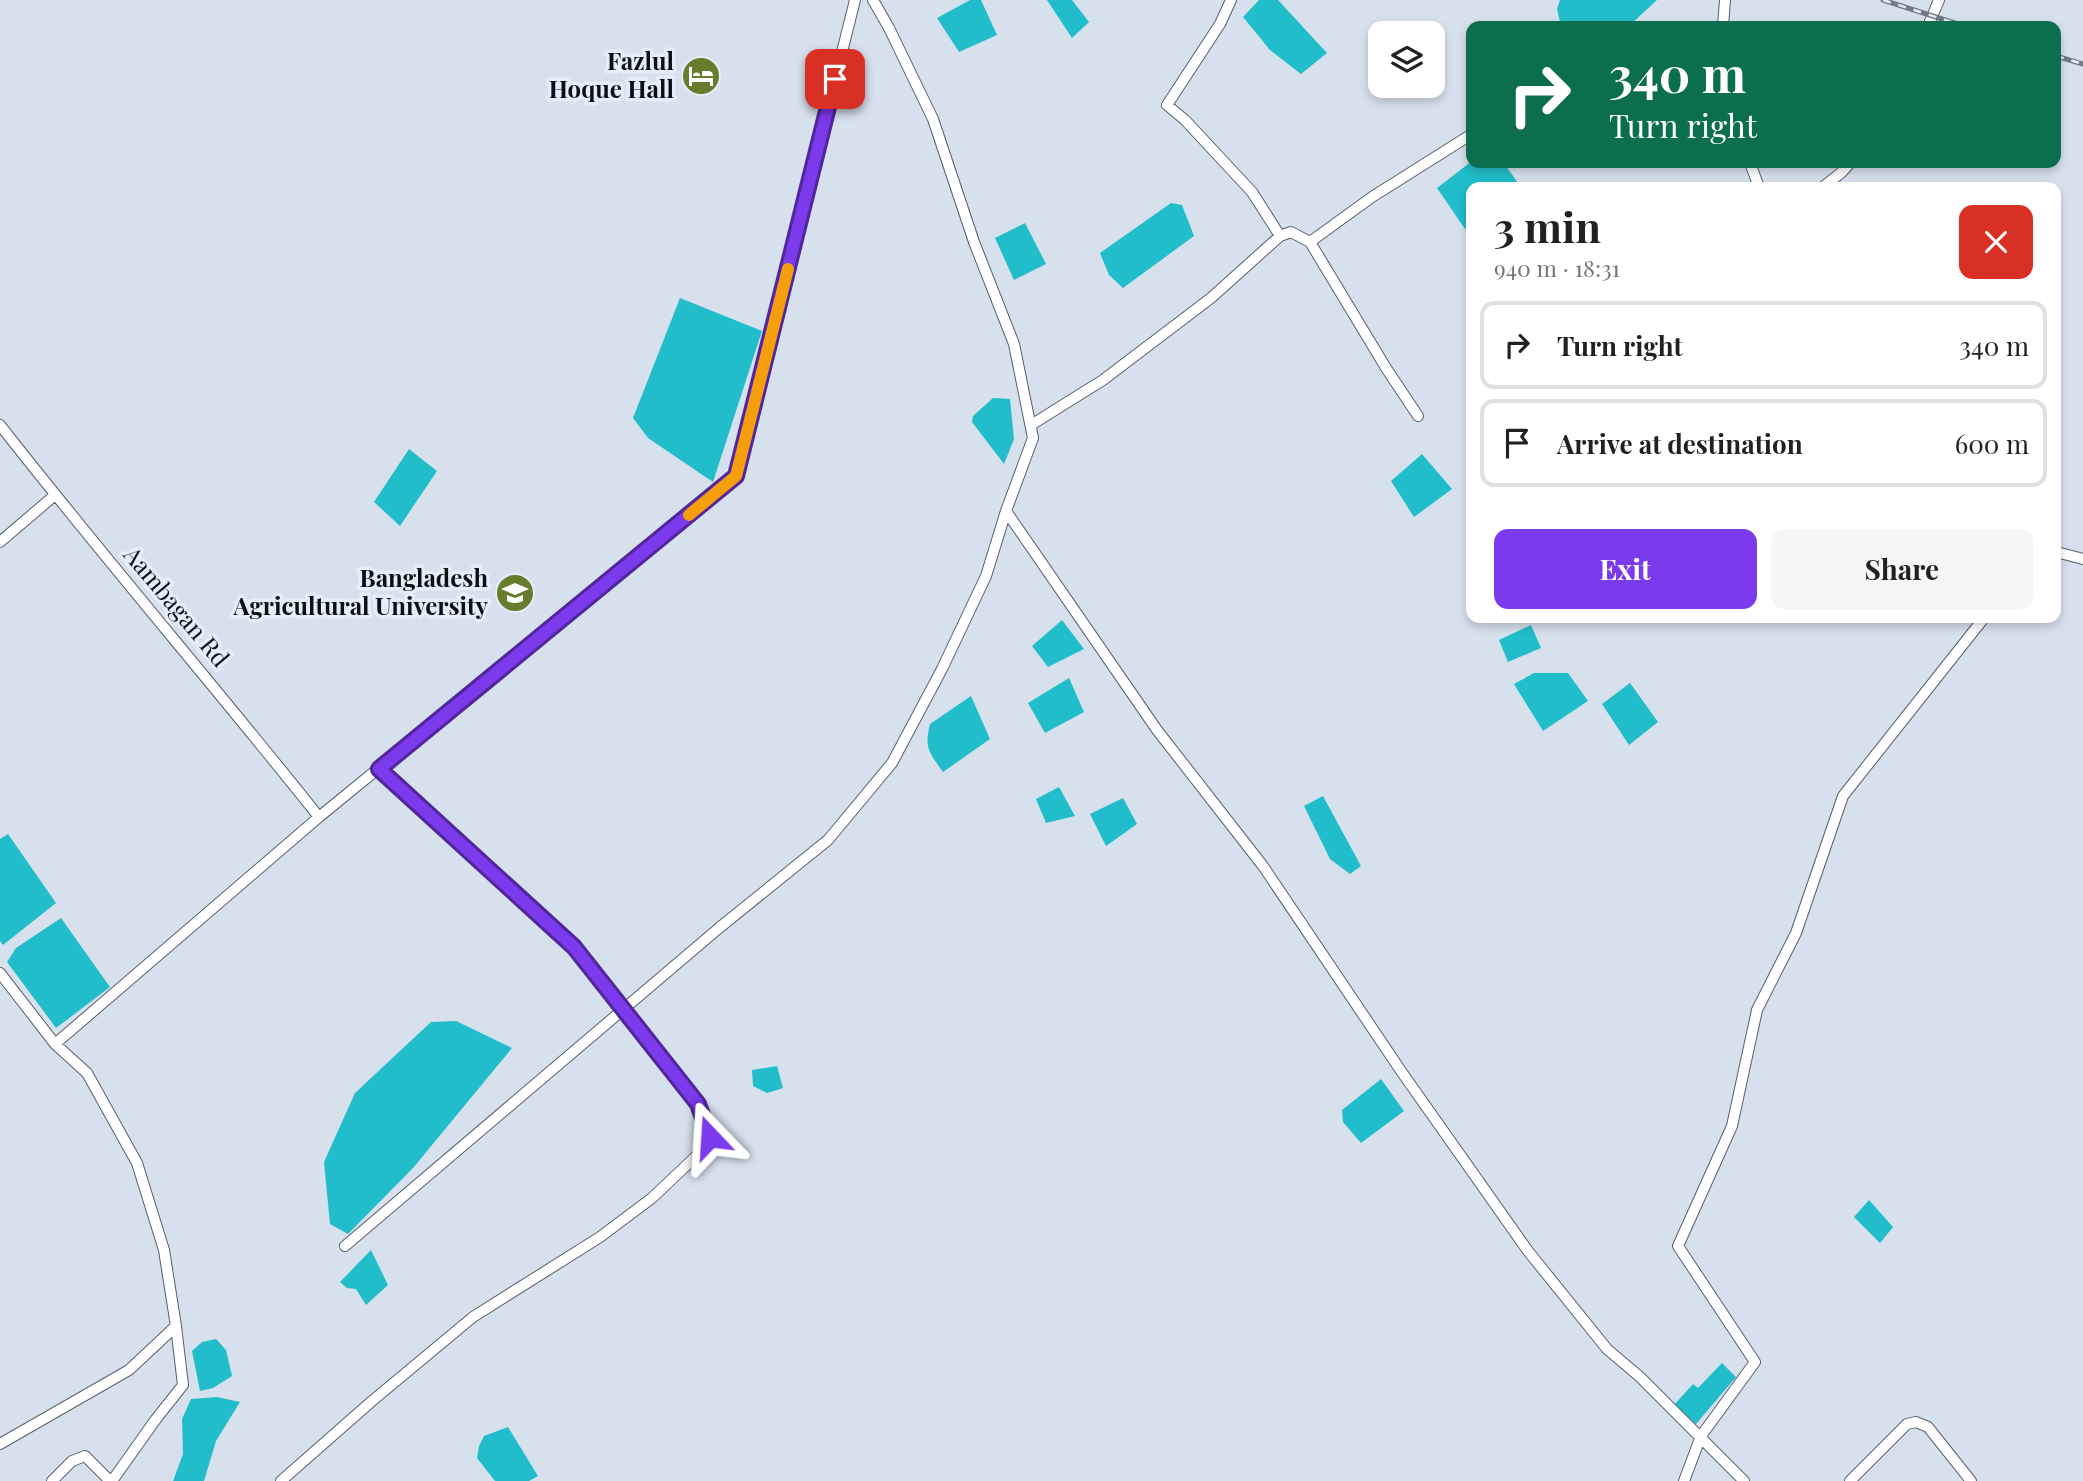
<!DOCTYPE html>
<meta charset="utf-8">
<style>
:root{--surface:#fff;--page:#f6f6f6;--text:#202124;--muted:#757577;--line:#e0e0e0;--accent:#7c3aed}
body{margin:0;font-family:"Playfair Display",serif;background:var(--page);color:var(--text);height:100vh;display:flex;flex-direction:column;font-size:26px;white-space:nowrap}
*{box-sizing:border-box;margin:0}
p{font-size:23px;color:var(--muted)}
.icon{flex:none;width:38px;height:38px;fill:none;stroke:currentColor;stroke-width:2;stroke-linecap:round;stroke-linejoin:round}
.map{position:relative;flex:1;overflow:hidden}
.drawer{position:absolute;left:1466px;top:182px;width:595px;height:441px;display:flex;flex-direction:column;background:var(--surface);border-radius:14px;box-shadow:0 4px 10px #0003}
.drawer>*{flex:none}
.top-card{position:absolute;left:1466px;top:21px;width:595px;height:147px;border-radius:14px;box-shadow:0 4px 10px #0003;background:#0b6e4f;color:#fff;overflow:hidden}
.tools{position:absolute;left:1368px;top:21px;display:grid;gap:14px}
.tools a{display:grid;place-items:center;width:77px;height:77px;border-radius:14px;background:var(--surface);box-shadow:0 4px 10px #0003;font-size:35px}
.pin{position:absolute;display:grid;place-items:center;width:60px;height:60px;color:#fff;margin:-30px;border-radius:14px;box-shadow:0 4px 10px #0006}
.me{position:absolute;width:77px;margin:-38px;rotate:340deg;stroke-linejoin:round;filter:drop-shadow(0 0 5px #0008)}
.turn{display:flex;align-items:center;gap:24px;height:147px;padding:0 28px;font-size:32px}
.turn .icon{width:91px;height:91px;stroke-width:2.5}
.turn b{display:block;font-size:49px;line-height:60px}
.round{display:grid;place-items:center;flex:none;width:74px;height:74px;border-radius:14px;background:var(--page)}
.head{display:flex;align-items:center;justify-content:space-between;height:119px;padding:0 28px}
h1{font-size:42px;font-weight:700;line-height:52px}
.cta{display:flex;gap:14px;margin-top:auto;padding:14px 28px}
.cta a{flex:1;height:80px;border-radius:14px;background:var(--accent);color:#fff;font-size:28px;font-weight:700;line-height:80px;text-align:center}
.cta a+a{background:var(--page);color:var(--text)}
ul{padding:0;list-style:none}
li{display:flex;align-items:center;gap:21px;height:88px;margin:0 14px 10px;padding:0 14px;border:4px solid var(--line);border-radius:14px}
li div{flex:1}
li b{display:block;font-size:26px}
li em{font-style:normal}
.map>svg:first-child{display:block}
</style>
<div class="map">
<svg width="2083" height="1481" viewBox="0 0 2083 1481">
<rect width="100%" height="100%" fill="#d7e0ed"/>
<!-- water -->
<path fill="#21bdca" d="M970 0H981L997 35 959 52 937 18Z
M1047 0H1072L1089 22 1072 38Z
M1259 0H1278L1327 53 1301 74 1270 50 1243 17Z
M1560 0H1657L1629 26H1561L1557 9Z
M1472 161V163H1504L1520 186 1472 187V224L1465 229 1437 188Z
M1171 203 1182 205 1194 236 1123 288 1109 275 1100 253Z
M1025 223 1046 264 1014 280 995 238Z
M680 298 762 331 713 482 648 438 633 418Z
M993 398 1010 399 1014 439 1004 464 972 422 973 416Z
M409 449 437 471 400 526 374 502Z
M1422 454 1452 489 1414 517 1391 481Z
M1062 620 1084 649 1048 667 1032 646Z
M1531 625 1541 648 1508 662 1499 640Z
M1534 673H1568L1588 701 1543 731 1514 684Z
M1069 678 1084 712 1045 733 1028 703Z
M1630 683 1658 722 1629 745 1602 704Z
M971 696 990 739 943 772C929 752 924 748 930 724Z
M1059 787 1075 816 1046 823 1036 799Z
M1323 796 1361 866 1350 874 1330 859 1304 806Z
M1123 798 1137 824 1106 846 1090 814Z
M8 834 56 903 3 945 0 941V839Z
M61 918 110 987 56 1028 7 962 16 948Z
M456 1021 512 1048 413 1168 348 1234 330 1224 324 1162 355 1093 431 1022Z
M777 1066 783 1088 767 1093 753 1086 752 1070Z
M1381 1079 1404 1111 1361 1143 1343 1122 1342 1110Z
M1869 1200 1893 1227 1880 1243 1854 1217Z
M371 1250 388 1285 366 1305 356 1289 347 1288 340 1282Z
M216 1339 226 1350 232 1376 213 1388 200 1391 192 1351 202 1342Z
M1722 1363 1736 1377 1696 1424 1674 1405 1693 1384 1698 1388Z
M217 1397 240 1402 216 1441 204 1481H173L183 1454 182 1419 191 1399Z
M508 1427 538 1476 529 1481H495L477 1458 479 1446 484 1436Z"/>
<g fill="none" stroke-linecap="round" stroke-linejoin="round">
<defs>
<path id="minor" d="M873 0 889 28 933 119 974 242 1014 344 1033 438 1006 511 1157 730 1263 866 1401 1071 1528 1251 1607 1349 1640 1377 1744 1481
M1231 0 1220 24 1167 105 1185 120 1252 192 1280 236 1291 232 1310 242 1386 368 1418 416
M1723 26 1725 0
M1928 26 1939 0
M1750 163 1759 187
M1823 187 1842 172 1850 163
M1310 242 1372 197 1472 134
M0 425C104 558 214 685 319 817
M1031 425 1103 380 1211 298 1280 236
M0 542 55 495
M2056 552 2083 559
M0 973 55 1044 87 1073 137 1163 164 1250 176 1326 129 1370 0 1444
M55 1044 319 817 736 476 855 0
M345 1246 719 928 828 840 892 763 942 669 986 576 1006 511
M52 1481 72 1461 85 1456 110 1481
M112 1481 156 1419 183 1385 176 1326
M281 1481 372 1401 473 1317 600 1237 652 1198 708 1145 711 1137 698 1104 574 947 379 769
M1684 1481 1701 1436 1755 1362 1678 1246 1732 1126 1757 1010 1796 933 1843 796 1984 618
M1850 1481 1907 1424 1916 1422 1928 1427 1971 1481"/>
</defs>
<!-- minor casing -->
<use href="#minor" stroke="#585f6a" stroke-width="12"/>
<!-- minor -->
<use href="#minor" stroke="#fff" stroke-width="10"/>
<defs>
<path id="rail" d="M1883 0 1964 26
M2056 56 2083 64"/>
</defs>
<!-- rail casing -->
<use href="#rail" stroke="#737982" stroke-width="5"/>
<!-- rail -->
<use href="#rail" stroke="#e4edfa" stroke-width="2.5" stroke-dasharray="8" stroke-linecap="butt"/>
</g>
<g fill="none" stroke-linecap="round" stroke-linejoin="round">
<defs>
<path id="route" d="M710 1137 698 1104 574 947 379 769 736 476 835 79"/>
</defs>
<!-- route casing -->
<use href="#route" stroke="#51269a" stroke-width="18"/>
<!-- route -->
<use href="#route" stroke="#7c3aed" stroke-width="12"/>
<!-- slow -->
<path stroke="#f59e0b" stroke-width="12" d="M689 515 736 476 788 269"/>
</g>
<!-- icons -->
<defs>
<symbol id="hotel-disc" viewBox="-11 -11 22 22"><circle r="9.5" fill="#677c2d" stroke="#e4edfa"/><path d="M-6-4.5h1.5V1H6V5H4.5V3h-9V5H-6ZM-4 0a1.8 1.8 0 1 1 3.6 0ZM.5 0V-2.5h3Q6-2.5 6 0Z" fill="#fff"/></symbol>
<symbol id="university-disc" viewBox="-11 -11 22 22"><circle r="9.5" fill="#677c2d" stroke="#e4edfa"/><path d="M0-5L7-2L0 1L-7-2ZM-4 1L0 2.5L4 1V4Q0 6-4 4Z" fill="#fff"/></symbol>
</defs>
<g fill-rule="evenodd">
<use href="#hotel-disc" x="679" y="54" width="44" height="44"/>
<use href="#university-disc" x="493" y="571" width="44" height="44"/>
</g>
<g text-anchor="middle" stroke-width="7" stroke-linejoin="round" paint-order="stroke">
<!-- poi labels -->
<g font-size="24" font-weight="bold" fill="#0e1015" stroke="#e4edfa" text-anchor="end">
<text x="674" y="70">Fazlul<tspan x="674" dy="28">Hoque Hall</tspan></text>
<text x="488" y="587">Bangladesh<tspan x="488" dy="28">Agricultural University</tspan></text>
</g>
<!-- street labels -->
<g font-size="24" fill="#0e1015" stroke="#e4edfa">
<text transform="translate(176 607) rotate(50)" y="8">Aambagan Rd</text>
</g>
</g>
</svg>
<div class="tools">
<a><svg class="icon" aria-label="layers" viewBox="0 0 24 24"><path d="M12 4l9 5-9 5-9-5zM3 14l9 5 9-5"/></svg></a>
</div>
<div class="pin" style="left:835px;top:79px;background:#d93025"><svg class="icon" aria-label="arrive" viewBox="0 0 24 24"><path d="M6 21V4h12l-3 4 3 4H6"/></svg></div>
<svg class="me" style="left:710px;top:1137px" viewBox="-20 -20 40 40"><path d="M0-17L14 15 0 8-14 15z" fill="#7c3aed" stroke="#fff" stroke-width="4"/></svg>
<div class="top-card">
<div class="turn"><svg class="icon" aria-label="right" viewBox="0 0 24 24"><path d="M7 20v-9h11M14 6l5 5-5 5"/></svg><div><b>340 m</b>Turn right</div></div>
</div>
<section class="drawer">
<div class="head"><div><h1>3 min</h1><p>940 m · 18:31</p></div><a class="round" style="background:#d93025;color:#fff"><svg class="icon" aria-label="close" viewBox="0 0 24 24"><path d="M6 6l12 12M18 6L6 18"/></svg></a></div>
<ul>
<li><svg class="icon" aria-label="right" viewBox="0 0 24 24"><path d="M7 20v-9h11M14 6l5 5-5 5"/></svg><div><b>Turn right</b></div><em>340 m</em></li>
<li><svg class="icon" aria-label="arrive" viewBox="0 0 24 24"><path d="M6 21V4h12l-3 4 3 4H6"/></svg><div><b>Arrive at destination</b></div><em>600 m</em></li>
</ul>
<div class="cta"><a>Exit</a><a>Share</a></div>
</section>
</div>
